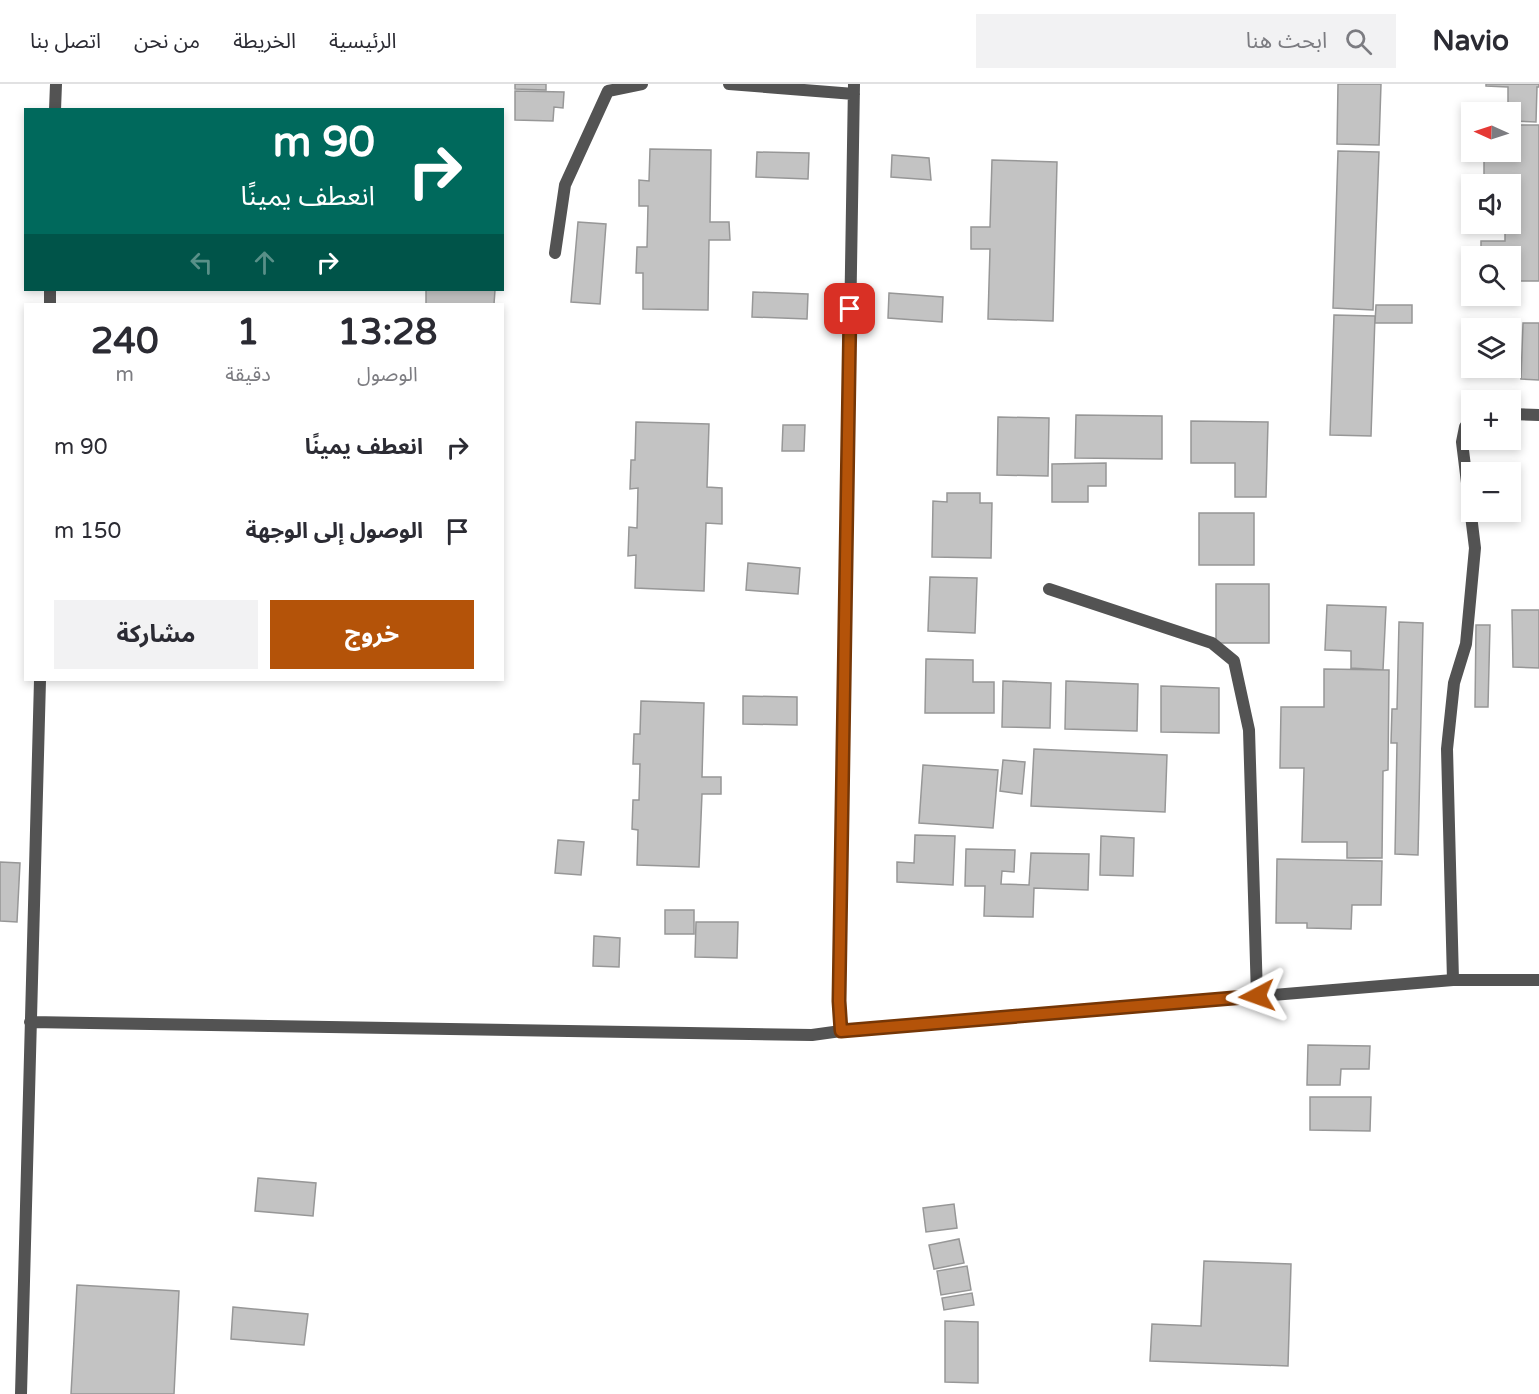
<!DOCTYPE html>
<html lang="ar">
<meta charset="utf-8">
<style>
:root{--surface:#fff;--page:#f2f2f3;--text:#2b2b33;--muted:#7c7c81;--line:#e1e1e2;--accent:#b45309}
body{margin:0;font-family:"Varela Round","Noto Sans Arabic",sans-serif;background:var(--page);color:var(--text);direction:rtl;height:100vh;display:flex;flex-direction:column;font-size:22px;white-space:nowrap}
*{box-sizing:border-box;margin:0}
p{font-size:20px;color:var(--muted)}
.icon{flex:none;width:33px;height:33px;fill:none;stroke:currentColor;stroke-width:2;stroke-linecap:round;stroke-linejoin:round}
.map{position:relative;flex:1;overflow:hidden;direction:ltr}
.panel{position:absolute;left:24px;top:219px;width:480px;height:378px;display:flex;flex-direction:column;background:var(--surface);border-radius:0px;box-shadow:0 3px 9px #0003;direction:rtl}
.panel>*{flex:none}
.hud{position:absolute;left:24px;top:24px;width:480px;height:183px;border-radius:0px;box-shadow:0 3px 9px #0003;direction:rtl;background:#00695c;color:#fff;overflow:hidden}
.needle{width:39px;rotate:273deg}
.controls{position:absolute;left:1461px;top:18px;display:grid;gap:12px}
.controls a{display:grid;place-items:center;width:60px;height:60px;border-radius:0px;background:var(--surface);box-shadow:0 3px 9px #0003;font-size:30px}
.pin{position:absolute;display:grid;place-items:center;width:51px;height:51px;color:#fff;margin:-26px;border-radius:12px;box-shadow:0 3px 9px #0006}
.me{position:absolute;width:66px;margin:-33px;rotate:266deg;stroke-linejoin:round;filter:drop-shadow(0 0 4px #0008)}
.turn{display:flex;align-items:center;gap:21px;height:126px;padding:0 30px;font-size:27px}
.turn .icon{width:78px;height:78px;stroke-width:2.5}
.turn b{display:block;font-size:42px;line-height:51px}
.lanes{display:flex;align-items:center;height:57px;padding:0 30px;background:#0003;justify-content:center;gap:30px;direction:ltr}
.lanes .off{opacity:.35}
.eta{display:flex;justify-content:space-evenly;align-items:center;height:102px;text-align:center}
.eta b{font-size:36px;font-weight:700;line-height:42px}
.button{display:flex;gap:12px;margin-top:auto;padding:12px 30px}
.button a{flex:1;height:69px;border-radius:0px;background:var(--accent);color:#fff;font-size:24px;font-weight:700;line-height:69px;text-align:center}
.button a+a{background:var(--page);color:var(--text)}
ul{padding:0;list-style:none}
li{display:flex;align-items:center;gap:18px;height:84px;padding:0 30px}
li div{flex:1}
li b{display:block;font-size:22px}
li em{font-style:normal}
header{display:flex;align-items:center;gap:36px;box-sizing:border-box;height:84px;padding:0 30px;background:var(--surface);border-bottom:2px solid var(--line)}
header strong{font-size:28px}
nav{display:flex;gap:33px;margin-inline-start:auto;font-size:21px}
.search{width:420px;height:54px;background:var(--page);display:flex;align-items:center;gap:15px;box-sizing:border-box;padding:0 21px;border-radius:0px;color:var(--muted);font-size:22px}
.map>svg:first-child{display:block}
</style>
<header>
<strong>Navio</strong>
<div class="search"><svg class="icon" aria-label="search" viewBox="0 0 24 24"><circle cx="10" cy="10" r="6"/><path d="M15 15l6 6"/></svg>ابحث هنا</div>
<nav><a>الرئيسية</a><a>الخريطة</a><a>من نحن</a><a>اتصل بنا</a></nav>
</header>
<div class="map">
<svg width="1539" height="1310" viewBox="0 0 1539 1310">
<rect width="100%" height="100%" fill="#fff"/>
<!-- building -->
<path fill="#c3c3c3" stroke="#979797" stroke-width="1.5" d="M515 0H546V6L515 5Z
M1338 0H1381L1379 61 1337 60Z
M1486 0H1539V3H1537L1536 38 1510 37V28H1508V3L1486 2Z
M515 7 564 8 563 24 554 23 553 37 515 36Z
M1510 41H1539V197H1510V172H1481V157H1505V140H1510V100H1484V68H1510Z
M650 65 711 66 710 138H729L730 156H709L708 226 643 225V189H636L637 163H647L648 122H639V96L649 97Z
M1338 67 1379 68 1373 226 1333 224Z
M757 68 809 69 808 95 756 93Z
M892 71 929 74 931 96 891 93Z
M992 76 1057 78 1053 237 988 235 990 165H971V143H990Z
M578 138 606 140 600 220 571 218Z
M426 206H495L494 220H426Z
M753 208 808 210 807 235 752 233Z
M889 209 943 213 942 238 888 234Z
M1376 221H1412V239H1375Z
M1334 231 1375 232 1371 352 1330 351Z
M1470 237 1498 238 1497 244H1472V281H1468Z
M1523 239H1539V296L1521 295Z
M1076 331 1162 332V375L1075 374Z
M998 333 1049 334 1048 392 997 391Z
M1191 337 1268 338 1266 413H1235V379H1191Z
M636 338 709 340 707 403 722 404V440L706 439 704 507 635 504 636 471 628 472 629 443 637 444 638 404 630 405 631 376H635Z
M783 341H805L804 367H782Z
M1106 379V402H1088V418H1052V380Z
M947 409H980V419H992L991 474 932 473 933 417 947 418Z
M1199 429H1254V481H1199Z
M748 479 800 484 798 510 746 506Z
M930 493 977 494 975 549 928 547Z
M1216 500H1269V559H1216Z
M1327 521 1386 523 1383 586 1351 584V567L1325 566Z
M1512 526H1539V584L1513 583Z
M1399 538 1423 539 1418 771 1395 770 1397 659H1391L1392 625H1397Z
M1476 541H1490L1488 623H1475Z
M926 575 973 576V598H994V629H925Z
M1324 585 1389 586 1388 686 1383 687 1382 774H1347V758H1302L1304 684H1280L1281 623H1324Z
M1003 597 1051 599 1050 644 1002 643Z
M1066 597 1138 600 1137 647 1065 645Z
M1161 602 1219 604V649L1161 648Z
M743 612 797 613V641L743 640Z
M641 617 704 619 702 693H721V710H702L699 783 637 781 638 746 632 745 633 716H639L640 680H633L634 650H640Z
M1034 665 1167 671 1165 728 1031 722Z
M1003 676 1025 678 1022 710 1000 707Z
M923 681 998 686 993 744 919 739Z
M915 751 955 752 953 801 897 798V778L914 779Z
M1101 752 1134 754 1133 792 1100 791Z
M558 756 584 758 581 791 555 789Z
M966 765 1015 766 1014 788 1002 787 1001 800 1029 801 1031 769 1089 770 1088 806 1034 804 1033 833 984 832 985 802H965Z
M1277 775 1382 777 1381 821H1352L1351 845 1307 844V839H1276Z
M0 778 20 779 17 838 0 837Z
M665 826H694V850H665Z
M696 838H738L737 874 695 873Z
M594 852 620 854 619 883 593 882Z
M1308 961 1370 962 1369 985H1341L1340 1001H1307Z
M1310 1013H1371L1370 1047 1310 1046Z
M258 1094 316 1099 313 1132 255 1127Z
M954 1120 957 1144 926 1148 923 1124Z
M959 1155 964 1179 934 1185 929 1161Z
M1204 1177 1291 1180 1288 1282 1150 1277 1152 1240 1201 1242Z
M967 1182 971 1206 941 1211 937 1187Z
M77 1201 179 1207 174 1310H71Z
M972 1209 974 1221 944 1226 942 1214Z
M233 1223 308 1230 304 1261 231 1255Z
M945 1237 978 1238V1299L945 1298Z"/>
<g fill="none" stroke-linecap="round" stroke-linejoin="round">
<!-- lane -->
<path stroke="#535353" stroke-width="12" d="M55 26 56 0
M50 220V206
M30 938 812 951 841 947
M21 1310 40 596"/>
<!-- street -->
<path stroke="#535353" stroke-width="12" d="M729 0 854 10
M854 0 839 917 841 947 1453 896H1539
M555 169 565 101 608 7 642 0
M1510 330 1539 331
M1049 505 1212 559 1234 577 1249 646 1257 912
M1453 896 1447 665 1454 599 1466 560 1475 464 1462 358 1465 343 1472 334"/>
</g>
<g fill="none" stroke-linecap="round" stroke-linejoin="round">
<defs>
<path id="route" d="M850 225 839 917 841 947 1257 912"/>
</defs>
<!-- route casing -->
<use href="#route" stroke="#753606" stroke-width="15"/>
<!-- route -->
<use href="#route" stroke="#b45309" stroke-width="10"/>
</g>
</svg>
<div class="controls">
<a><svg class="needle" viewBox="-14 -14 28 28"><path d="M0-13l5 13h-10z" fill="#e53935"/><path d="M0 13l5-13h-10z" fill="#7c7c81"/></svg></a>
<a><svg class="icon" aria-label="sound" viewBox="0 0 24 24"><path d="M4 9h4l5-4v14l-5-4H4zM17 9q2 3 0 6"/></svg></a>
<a><svg class="icon" aria-label="search" viewBox="0 0 24 24"><circle cx="10" cy="10" r="6"/><path d="M15 15l6 6"/></svg></a>
<a><svg class="icon" aria-label="layers" viewBox="0 0 24 24"><path d="M12 4l9 5-9 5-9-5zM3 14l9 5 9-5"/></svg></a>
<a>+</a>
<a>−</a>
</div>
<div class="pin" style="left:850px;top:225px;background:#d93025"><svg class="icon" aria-label="arrive" viewBox="0 0 24 24"><path d="M6 21V4h12l-3 4 3 4H6"/></svg></div>
<svg class="me" style="left:1257px;top:912px" viewBox="-20 -20 40 40"><path d="M0-17L14 15 0 8-14 15z" fill="#b45309" stroke="#fff" stroke-width="4"/></svg>
<div class="hud">
<div class="turn"><svg class="icon" aria-label="right" viewBox="0 0 24 24"><path d="M7 20v-9h11M14 6l5 5-5 5"/></svg><div><b>90 m</b>انعطف يمينًا</div></div>
<div class="lanes"><svg class="icon off" aria-label="left" viewBox="0 0 24 24"><path d="M17 20v-9H6M10 6l-5 5 5 5"/></svg><svg class="icon off" aria-label="ahead" viewBox="0 0 24 24"><path d="M12 20V5M6 11l6-6 6 6"/></svg><svg class="icon" aria-label="right" viewBox="0 0 24 24"><path d="M7 20v-9h11M14 6l5 5-5 5"/></svg></div>
</div>
<section class="panel">
<div class="eta">
<div><b>13:28</b><p>الوصول</p></div>
<div><b>1</b><p>دقيقة</p></div>
<div><b>240</b><p>m</p></div>
</div>
<ul>
<li><svg class="icon" aria-label="right" viewBox="0 0 24 24"><path d="M7 20v-9h11M14 6l5 5-5 5"/></svg><div><b>انعطف يمينًا</b></div><em>90 m</em></li>
<li><svg class="icon" aria-label="arrive" viewBox="0 0 24 24"><path d="M6 21V4h12l-3 4 3 4H6"/></svg><div><b>الوصول إلى الوجهة</b></div><em>150 m</em></li>
</ul>
<div class="button"><a>خروج</a><a>مشاركة</a></div>
</section>
</div>
